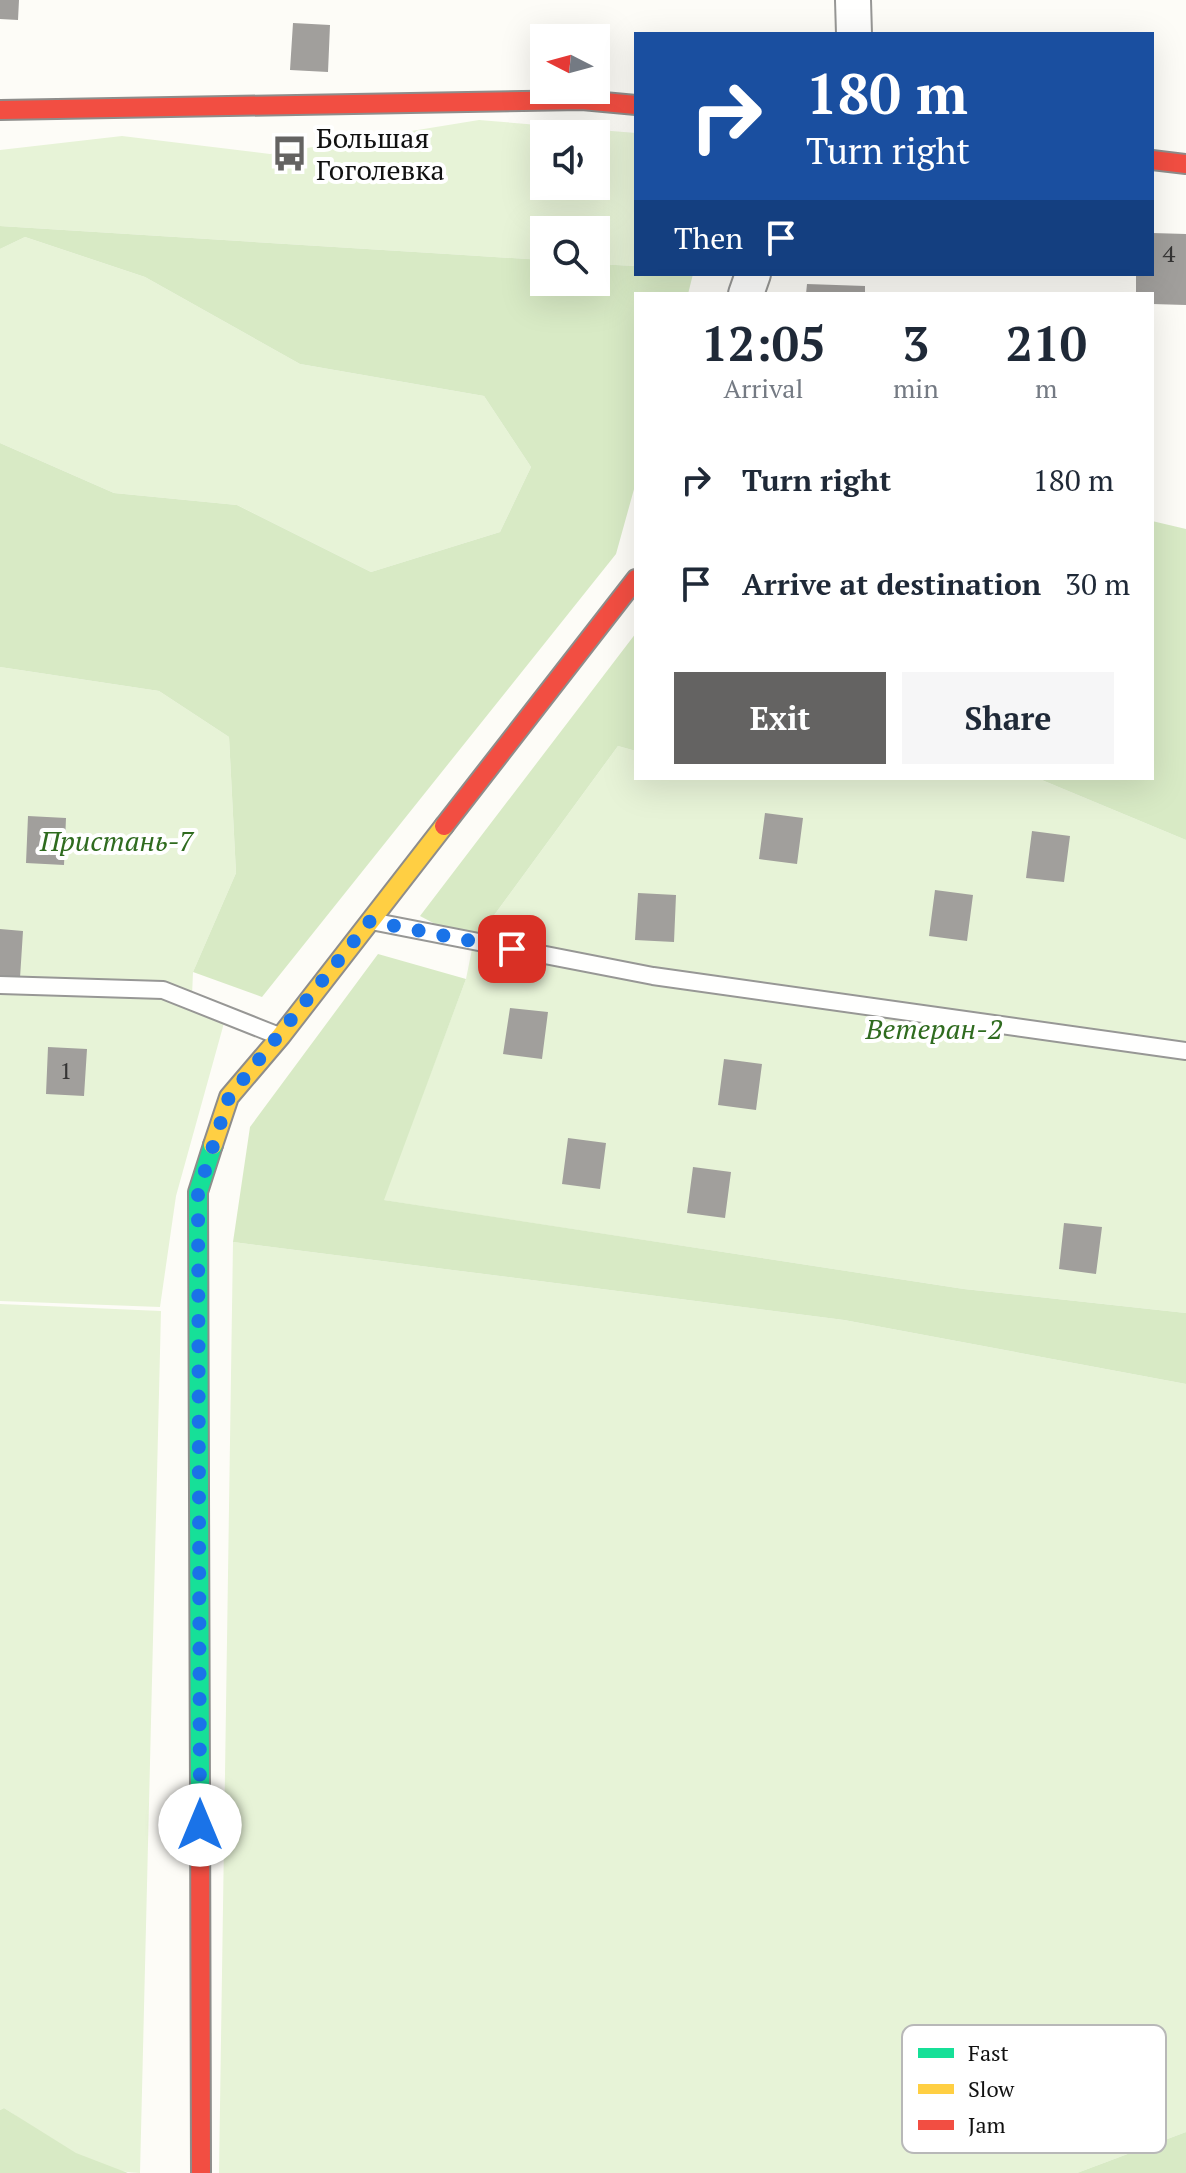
<!DOCTYPE html>
<meta charset="utf-8">
<style>
:root{--surface:#fff;--page:#f6f6f7;--text:#1f2937;--muted:#747a83;--accent:#646362}
body{margin:0;font-family:"PT Serif",serif;background:var(--page);color:var(--text);height:100vh;display:flex;flex-direction:column;font-size:30px;white-space:nowrap}
*{box-sizing:border-box;margin:0}
p{font-size:26px;color:var(--muted)}
.icon{flex:none;width:44px;height:44px;fill:none;stroke:currentColor;stroke-width:2;stroke-linecap:round;stroke-linejoin:round}
.map{position:relative;flex:1;overflow:hidden}
.details{position:absolute;left:634px;top:292px;width:520px;height:488px;display:flex;flex-direction:column;background:var(--surface);border-radius:0px;box-shadow:0 8px 32px #0002}
.details>*{flex:none}
.banner{position:absolute;left:634px;top:32px;width:520px;height:244px;border-radius:0px;box-shadow:0 8px 32px #0002;background:#1a4fa0;color:#fff;overflow:hidden}
.needle{width:52px;rotate:276deg}
.fabs{position:absolute;left:530px;top:24px;display:grid;gap:16px}
.fabs a{display:grid;place-items:center;width:80px;height:80px;border-radius:0px;background:var(--surface);box-shadow:0 8px 32px #0002;font-size:40px}
.pin{position:absolute;display:grid;place-items:center;width:68px;height:68px;color:#fff;margin:-34px;border-radius:16px;box-shadow:0 4px 12px #0006}
.me{position:absolute;width:88px;margin:-44px;rotate:0deg;stroke-linejoin:round;filter:drop-shadow(0 0 6px #0008)}
.turn{display:flex;align-items:center;gap:28px;height:168px;padding:0 40px;font-size:36px}
.turn .icon{width:104px;height:104px;stroke-width:2.5}
.turn b{display:block;font-size:56px;line-height:68px}
.then{display:flex;align-items:center;height:76px;padding:0 40px;background:#0003;gap:16px;font-size:30px}
.eta{display:flex;justify-content:space-evenly;align-items:center;height:136px;text-align:center}
.eta b{font-size:48px;font-weight:800;line-height:56px}
.button{display:flex;gap:16px;margin-top:auto;padding:16px 40px}
.button a{flex:1;height:92px;border-radius:0px;background:var(--accent);color:#fff;font-size:32px;font-weight:800;line-height:92px;text-align:center}
.button a+a{background:var(--page);color:var(--text)}
ul{padding:0;list-style:none}
li{display:flex;align-items:center;gap:24px;height:104px;padding:0 40px}
li div{flex:1}
li b{display:block;font-size:30px}
li em{font-style:normal}
.map>svg:first-child{display:block}
</style>
<div class="map">
<svg width="1186" height="2173" viewBox="0 0 1186 2173">
<rect width="100%" height="100%" fill="#fdfcf7"/>
<!-- green -->
<path fill="#e7f3d7" fill-rule="evenodd" d="M479 120 636 133V266L596 264V230H544V260L0 226V150L122 136 270 154ZM544 134H596V186H544Z
M25 237 145 277 300 364 484 396 531 467 500 532 371 572 237 505 114 493 0 443V249Z
M0 667 159 691 229 737 236 873 193 972 192 996 224 1023 176 1196 160 1307 0 1301Z
M618 746 636 751V778H1037L1186 840V1313L964 1289 383 1200 466 979 473 944Z
M233 1242 844 1320 1186 1384V2132L1077 2173H219Z
M0 1304 161 1311 140 2173C92 2173 43 2133 4 2108L0 2110Z"/>
<!-- forest -->
<path fill="#d8eac5" d="M0 226 544 260V282H596V264L636 266V274H693L688 294H636V482L616 554 262 997 193 972 236 873 229 737 159 691 0 667V443L114 493 237 505 371 572 500 532 531 467 484 396 300 364 145 277 25 237 0 249Z
M1152 521 1186 529V840L1037 778H1152Z
M636 633V751L618 746 473 944 420 916Z
M378 954 466 979 384 1200 964 1289 1186 1313V1384L844 1320 233 1242 250 1127Z
M4 2108 76 2153 128 2173H0V2110Z
M1186 2132V2173H1077Z"/>
<!-- building -->
<path fill="#a19f9c" d="M0 0H19L18 20 0 19Z
M293 23 330 25 328 72 290 70Z
M1152 233 1186 234V305L1152 304V294H1136V274H1152Z
M807 284 865 286V294H806Z
M765 813 803 818 797 864 759 859Z
M28 816 66 818 64 865 26 863Z
M1032 831 1070 836 1064 882 1026 878Z
M935 890 973 895 967 941 929 936Z
M638 893 676 895 674 942 635 940Z
M0 929 23 931 20 978 0 976Z
M510 1008 548 1012 542 1059 503 1054Z
M48 1047 87 1049 84 1096 46 1094Z
M724 1059 762 1064 756 1110 718 1105Z
M568 1138 606 1143 600 1189 562 1184Z
M693 1167 731 1172 725 1218 687 1213Z
M1064 1223 1102 1227 1096 1274 1059 1269Z"/>
<g fill="none" stroke-linecap="round" stroke-linejoin="round">
<defs>
<path id="lane" d="M376 922 653 976 1186 1051
M0 985 163 990 279 1036"/>
<path id="street" d="M853 0 854 34
M746 294 753 274"/>
<path id="fast" d="M200 1793 198 1192 213 1145"/>
<path id="slow" d="M213 1145 229 1097 281 1036 444 826"/>
<path id="jam" d="M0 110 582 100 636 105
M1152 160 1186 164
M444 826 636 579
M200 1793 201 2173"/>
</defs>
<!-- lane casing -->
<use href="#lane" stroke="#979795" stroke-width="20"/>
<!-- street casing -->
<use href="#street" stroke="#979795" stroke-width="38"/>
<!-- fast casing -->
<use href="#fast" stroke="#8e8d8b" stroke-width="22"/>
<!-- slow casing -->
<use href="#slow" stroke="#8e8d8b" stroke-width="22"/>
<!-- jam casing -->
<use href="#jam" stroke="#8e8d8b" stroke-width="22"/>
<!-- lane -->
<use href="#lane" stroke="#fffffe" stroke-width="16"/>
<!-- street -->
<use href="#street" stroke="#fffffe" stroke-width="34"/>
<!-- fast -->
<use href="#fast" stroke="#16e098" stroke-width="18"/>
<!-- slow -->
<use href="#slow" stroke="#ffcf43" stroke-width="18"/>
<!-- jam -->
<use href="#jam" stroke="#f24e42" stroke-width="18"/>
</g>
<g fill="none" stroke-linecap="round" stroke-linejoin="round">
<!-- route -->
<path stroke="#1a73e8" stroke-width="14" stroke-dasharray="0 25.2" d="M200 1825 198 1192 229 1097 370 921 512 949"/>
</g>
<!-- icons -->
<defs>
<symbol id="bus-bare" viewBox="-9 -9 18 18"><path d="M-5-6H5V4H4V6H2V4H-2V6H-4V4H-5ZM-3.5-4V0h7V-4ZM-3.5 1.2v1.5H-2V1.2ZM2 1.2v1.5H3.5V1.2Z" fill="#646362" stroke="#fff" stroke-width="2.5" paint-order="stroke"/></symbol>
</defs>
<g fill-rule="evenodd">
<use href="#bus-bare" x="264" y="128" width="51" height="51"/>
</g>
<g text-anchor="middle" stroke-width="8" stroke-linejoin="round" paint-order="stroke">
<!-- number labels -->
<g font-size="24" fill="#353434">
<text x="1169" y="262">4</text>
<text x="66" y="1079">1</text>
</g>
<!-- poi labels -->
<g font-size="28" fill="#111" stroke="#fff" text-anchor="start">
<text x="316" y="148">Большая<tspan x="316" dy="32">Гоголевка</tspan></text>
</g>
<!-- park labels -->
<g font-size="28" font-style="italic" fill="#2f6b1f" stroke="#fff">
<text x="117" y="851">Пристань-7</text>
<text x="934" y="1039">Ветеран-2</text>
</g>
</g>
<!-- legend -->
<rect x="902" y="2025" width="264" height="128" rx="12" fill="#fff" stroke="#b8b8b8" stroke-width="2"/>
<rect x="918" y="2048" width="36" height="10" fill="#16e098"/>
<rect x="918" y="2084" width="36" height="10" fill="#ffcf43"/>
<rect x="918" y="2120" width="36" height="10" fill="#f24e42"/>
<g font-size="22" fill="#111">
<text x="968" y="2061">Fast</text>
<text x="968" y="2097">Slow</text>
<text x="968" y="2133">Jam</text>
</g>
</svg>
<div class="fabs">
<a><svg class="needle" viewBox="-14 -14 28 28"><path d="M0-13l5 13h-10z" fill="#e53935"/><path d="M0 13l5-13h-10z" fill="#747a83"/></svg></a>
<a><svg class="icon" aria-label="sound" viewBox="0 0 24 24"><path d="M4 9h4l5-4v14l-5-4H4zM17 9q2 3 0 6"/></svg></a>
<a><svg class="icon" aria-label="search" viewBox="0 0 24 24"><circle cx="10" cy="10" r="6"/><path d="M15 15l6 6"/></svg></a>
</div>
<div class="pin" style="left:512px;top:949px;background:#d93025"><svg class="icon" aria-label="arrive" viewBox="0 0 24 24"><path d="M6 21V4h12l-3 4 3 4H6"/></svg></div>
<svg class="me" style="left:200px;top:1825px" viewBox="-20 -20 40 40"><circle r="19" fill="#fff"/><path d="M0-13L10 11 0 6-10 11z" fill="#1a73e8"/></svg>
<div class="banner">
<div class="turn"><svg class="icon" aria-label="right" viewBox="0 0 24 24"><path d="M7 20v-9h11M14 6l5 5-5 5"/></svg><div><b>180 m</b>Turn right</div></div>
<div class="then">Then<svg class="icon" aria-label="arrive" viewBox="0 0 24 24"><path d="M6 21V4h12l-3 4 3 4H6"/></svg></div>
</div>
<section class="details">
<div class="eta">
<div><b>12:05</b><p>Arrival</p></div>
<div><b>3</b><p>min</p></div>
<div><b>210</b><p>m</p></div>
</div>
<ul>
<li><svg class="icon" aria-label="right" viewBox="0 0 24 24"><path d="M7 20v-9h11M14 6l5 5-5 5"/></svg><div><b>Turn right</b></div><em>180 m</em></li>
<li><svg class="icon" aria-label="arrive" viewBox="0 0 24 24"><path d="M6 21V4h12l-3 4 3 4H6"/></svg><div><b>Arrive at destination</b></div><em>30 m</em></li>
</ul>
<div class="button"><a>Exit</a><a>Share</a></div>
</section>
</div>
